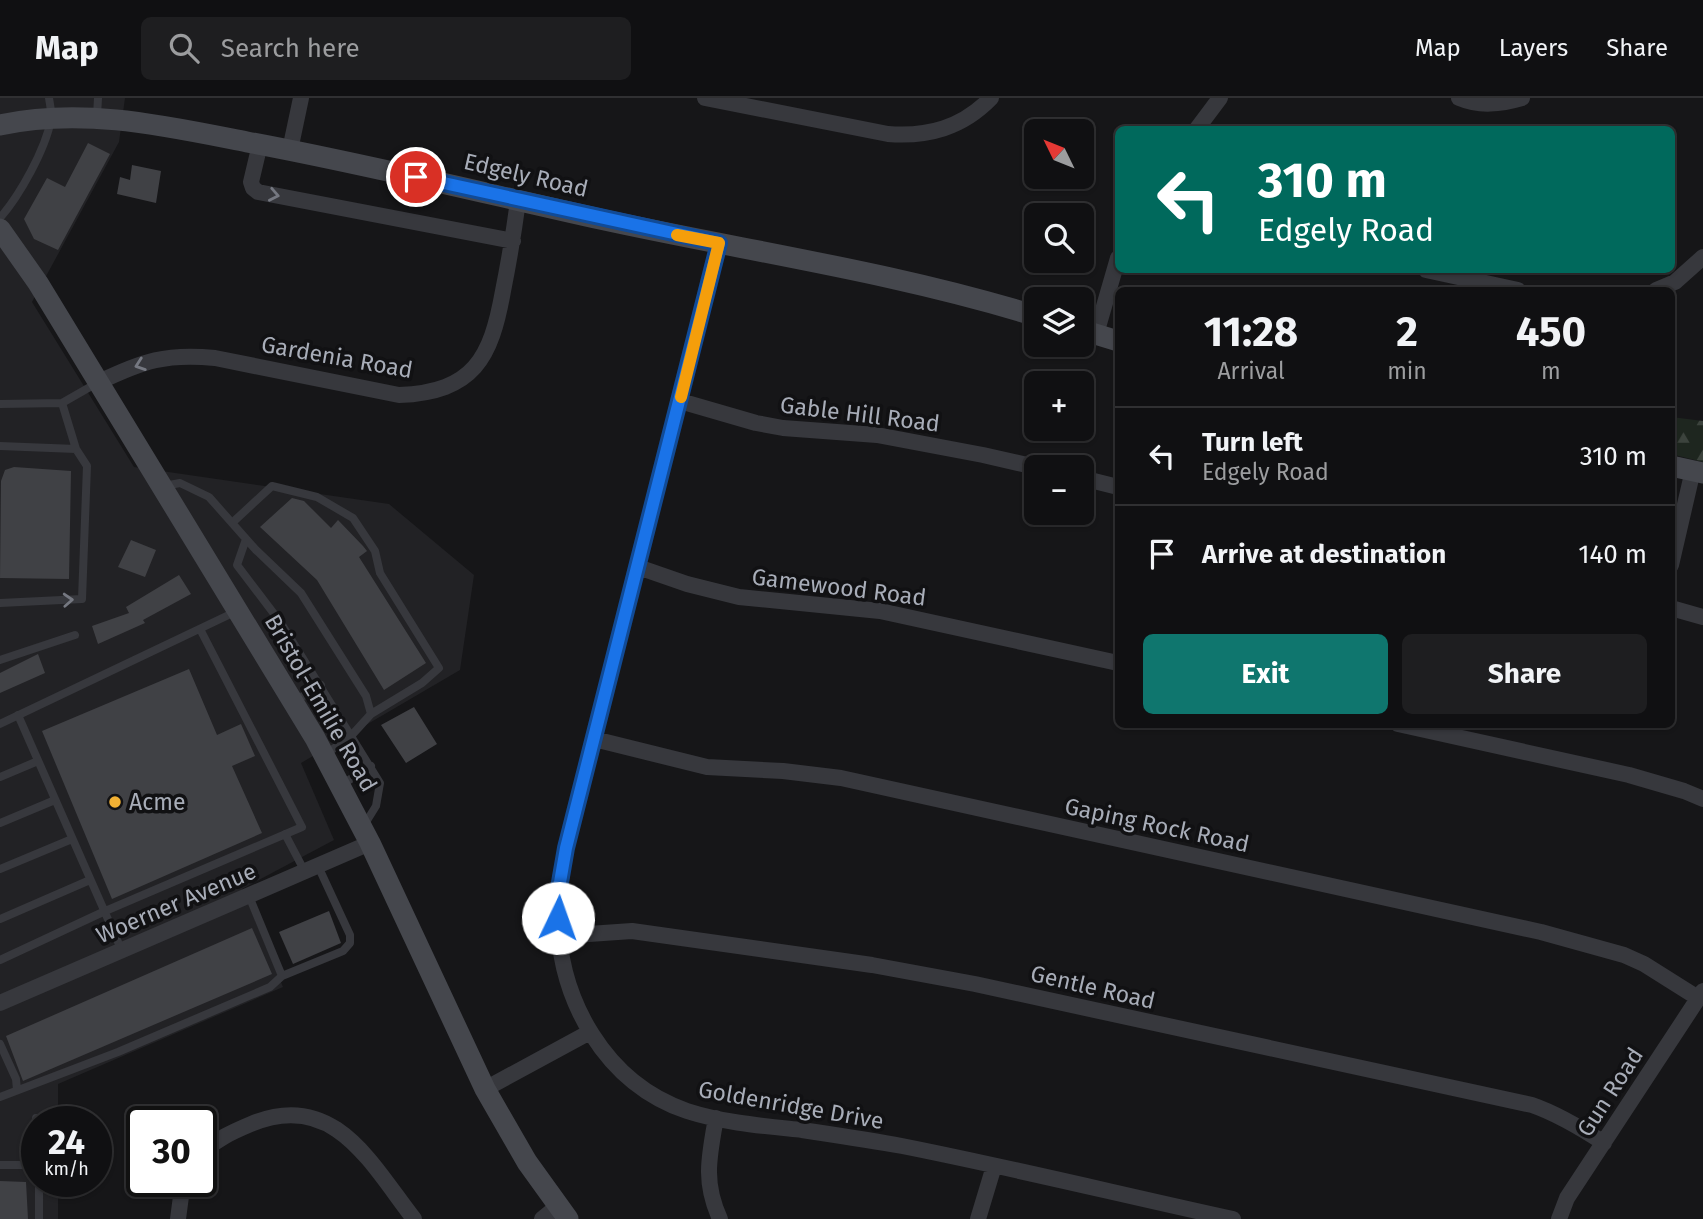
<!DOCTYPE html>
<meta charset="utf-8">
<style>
:root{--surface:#101012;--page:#1e1e20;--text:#f1f3f6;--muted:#9c9d9f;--line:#303032;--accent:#0f766e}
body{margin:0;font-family:"Fira Sans",sans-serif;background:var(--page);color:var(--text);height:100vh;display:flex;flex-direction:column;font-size:26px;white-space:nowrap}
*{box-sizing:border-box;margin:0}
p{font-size:23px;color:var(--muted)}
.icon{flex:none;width:38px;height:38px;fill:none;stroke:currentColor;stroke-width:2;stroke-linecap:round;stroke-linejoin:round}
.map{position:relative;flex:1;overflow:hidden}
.panel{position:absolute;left:1115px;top:189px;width:560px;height:441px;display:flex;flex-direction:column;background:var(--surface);border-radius:10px;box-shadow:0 2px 5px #0004,0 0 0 2px var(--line)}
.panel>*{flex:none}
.hud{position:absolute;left:1115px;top:28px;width:560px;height:147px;border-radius:10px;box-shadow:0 2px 5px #0004,0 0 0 2px var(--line);background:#00695c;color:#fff;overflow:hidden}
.needle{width:46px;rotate:313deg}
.controls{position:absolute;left:1024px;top:21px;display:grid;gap:14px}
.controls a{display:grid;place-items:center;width:70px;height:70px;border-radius:10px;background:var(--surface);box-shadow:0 2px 5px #0004,0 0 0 2px var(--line);font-size:35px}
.speed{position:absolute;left:21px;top:1008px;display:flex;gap:14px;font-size:35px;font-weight:700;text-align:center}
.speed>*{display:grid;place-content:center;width:91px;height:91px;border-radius:50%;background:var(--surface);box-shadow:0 2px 5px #0004,0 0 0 2px var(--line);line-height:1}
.speed small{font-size:18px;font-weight:400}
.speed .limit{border:4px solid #111;border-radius:10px;background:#fff;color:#111}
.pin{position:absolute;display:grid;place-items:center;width:60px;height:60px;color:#fff;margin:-30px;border:4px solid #fff;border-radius:50%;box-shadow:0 2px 7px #0007}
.me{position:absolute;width:77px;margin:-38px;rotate:3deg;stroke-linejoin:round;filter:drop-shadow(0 0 5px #0008)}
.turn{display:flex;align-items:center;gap:24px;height:147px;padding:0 28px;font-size:32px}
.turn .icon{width:91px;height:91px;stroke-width:2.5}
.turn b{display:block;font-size:49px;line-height:60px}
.eta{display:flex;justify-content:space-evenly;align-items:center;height:119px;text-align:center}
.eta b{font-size:42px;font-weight:700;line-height:49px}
.button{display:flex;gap:14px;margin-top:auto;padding:14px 28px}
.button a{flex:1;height:80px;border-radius:10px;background:var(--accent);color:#fff;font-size:28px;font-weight:700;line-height:80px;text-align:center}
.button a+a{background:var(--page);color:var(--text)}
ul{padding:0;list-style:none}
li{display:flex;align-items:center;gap:21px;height:98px;padding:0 28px;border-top:2px solid var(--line)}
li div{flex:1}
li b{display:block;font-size:26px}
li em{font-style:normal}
header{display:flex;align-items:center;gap:42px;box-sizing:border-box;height:98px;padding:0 35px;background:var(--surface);border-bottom:2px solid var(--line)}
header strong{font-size:33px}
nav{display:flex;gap:38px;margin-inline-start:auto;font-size:24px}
.search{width:490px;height:63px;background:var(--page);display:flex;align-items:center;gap:18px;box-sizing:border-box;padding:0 24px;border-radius:10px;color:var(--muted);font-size:26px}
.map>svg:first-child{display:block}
</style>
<header>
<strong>Map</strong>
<div class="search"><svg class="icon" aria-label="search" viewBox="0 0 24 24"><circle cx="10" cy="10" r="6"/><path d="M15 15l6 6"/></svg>Search here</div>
<nav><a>Map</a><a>Layers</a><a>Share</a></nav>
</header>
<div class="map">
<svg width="1703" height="1121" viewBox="0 0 1703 1121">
<defs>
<pattern id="forest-firs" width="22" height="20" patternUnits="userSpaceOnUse" patternTransform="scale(1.75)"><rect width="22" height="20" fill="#1e261f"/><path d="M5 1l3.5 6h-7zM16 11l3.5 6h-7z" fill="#3c433d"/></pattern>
</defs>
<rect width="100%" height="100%" fill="#161618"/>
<!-- built -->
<path fill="#222225" d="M0 0H125L119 44 32 204 134 369 389 406 474 477 460 572 301 665 334 742 242 791 283 889 58 986V1024H37V1083H58V1121H0Z"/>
<!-- forest -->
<path fill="url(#forest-firs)" d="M1671 319 1703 323V364L1671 356Z"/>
<!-- building -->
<path fill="#404145" d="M88 45 110 56 58 152 34 141 24 121 47 80 65 89Z
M132 67 161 73 156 105 117 96 120 79 130 82Z
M14 369 71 373 69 481 0 480 1 383 5 372Z
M292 400 304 403 331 430 338 422 363 448 367 453 359 459 426 565 384 592 317 482 260 429Z
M131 442 156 452 145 479 118 469Z
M179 477 191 496 143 522 145 525 98 546 92 528 129 515 126 509Z
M38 556 45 575 0 595V575Z
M189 571 217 637 241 626 255 658 232 668 262 735 112 801 42 633Z
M414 609 437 646 406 665 381 627Z
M329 813 341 845 293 866 279 834Z
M252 830 272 876 23 983 6 938Z
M0 1083 26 1084 28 1121H0Z"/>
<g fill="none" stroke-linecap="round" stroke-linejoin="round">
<!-- lane -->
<path stroke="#37383d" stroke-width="8" d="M97 18 98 0
M0 120C20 97 45 52 51 22 52 15 50 7 49 0
M0 306 62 305 97 285
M0 348 76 351 62 305
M164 388 180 385 209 399 256 452 301 495 366 598 371 616 351 638 326 656
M232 425 272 388 317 399 353 420 375 453 380 475 439 570 422 585 371 616
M246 441 237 467 281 525 380 685 376 708 363 729
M0 505 82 501 87 368 76 351
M0 562 75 537
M295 603 321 587
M18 617 122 853
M0 626 237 513
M0 679 38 663
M341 687 371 668
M0 725 55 702
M285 736 305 774
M0 771 72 741
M249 798 282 878
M0 821 90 782
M0 862 103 814 302 729 200 531
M0 946 16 981 17 992
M0 999 118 954 270 889 282 878 343 853 350 845V837L318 768
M0 1067H25L37 1077
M32 1073 36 1020
M39 1083V1121"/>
<!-- street -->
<path stroke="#37383d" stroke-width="16" d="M705 0 888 36C928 39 962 30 991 0
M1459 0C1480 9 1501 6 1522 0
M1196 32 1220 0
M260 46 251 84 253 90 258 94 513 143
M290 52 301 0
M719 145 566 750C562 773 558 795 558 819 559 902 605 985 687 1013 724 1025 764 1028 802 1032 835 1037 869 1042 902 1048 1013 1070 1123 1097 1233 1121
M1426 172 1518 192
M1656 192 1675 184 1703 159
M1096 236 1118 160
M99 284C143 263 166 255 215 260L399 297C474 294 491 260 503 193 509 163 514 133 518 103
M680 303 756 325 783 330 877 337 983 357 1036 369
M1082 380 1118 389
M1671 467 1693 372
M638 469 687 486 739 499 880 513 1118 565
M1671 510 1703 519
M1398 626 1629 677 1684 693 1703 701
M594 641 707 669 783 673 841 680 1541 834 1624 857 1644 866 1698 900
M560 838 632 833 872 867 975 886 1532 1007C1558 1016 1581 1030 1604 1045
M0 905 370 745
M485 991 590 934
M716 1020C709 1059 703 1084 720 1121
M201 1055C217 1041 232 1034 251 1026 334 991 371 1066 414 1121
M178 1121 183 1083
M542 1121 558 1108
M978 1121 994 1068
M1559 1121 1567 1100 1703 893"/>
<!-- secondary -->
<path stroke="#45474d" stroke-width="21" d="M0 27C83 9 166 28 247 44 366 66 483 95 600 121 746 153 894 174 1036 218
M0 131 38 185 315 640 370 745 485 991 527 1064 568 1121
M1082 232 1118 243
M1671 368 1703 375"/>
</g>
<!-- one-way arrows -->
<defs><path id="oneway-chevron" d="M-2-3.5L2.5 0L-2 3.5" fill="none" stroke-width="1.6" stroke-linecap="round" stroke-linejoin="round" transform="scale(1.75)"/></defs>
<g stroke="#757881">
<use href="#oneway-chevron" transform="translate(274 97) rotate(11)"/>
<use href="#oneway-chevron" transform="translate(140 267) rotate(161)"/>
<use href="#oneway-chevron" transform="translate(68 502) rotate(-3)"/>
</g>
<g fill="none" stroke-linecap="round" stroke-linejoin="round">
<defs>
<path id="route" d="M416 79 719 145 566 750 559 790 558 820"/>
</defs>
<!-- route casing -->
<use href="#route" stroke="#114b97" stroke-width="18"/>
<!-- route -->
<use href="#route" stroke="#1a73e8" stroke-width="12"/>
<!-- slow -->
<path stroke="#f59e0b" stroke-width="12" d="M677 137 719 145 681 299"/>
</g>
<!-- markers -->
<circle fill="#f2b134" stroke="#111113" stroke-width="2.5" cx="115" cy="704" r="7"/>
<g text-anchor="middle" stroke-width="7" stroke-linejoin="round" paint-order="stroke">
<!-- street labels -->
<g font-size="23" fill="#a8adb8" stroke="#111113">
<text transform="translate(526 77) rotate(13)" y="8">Edgely Road</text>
<text transform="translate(337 259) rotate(10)" y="8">Gardenia Road</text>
<text transform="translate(860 316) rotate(7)" y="8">Gable Hill Road</text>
<text transform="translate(839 489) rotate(7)" y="8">Gamewood Road</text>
<text transform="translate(321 605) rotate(60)" y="8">Bristol-Emilie Road</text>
<text transform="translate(1157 727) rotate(12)" y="8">Gaping Rock Road</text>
<text transform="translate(176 805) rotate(-23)" y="8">Woerner Avenue</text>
<text transform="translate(1093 889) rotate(13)" y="8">Gentle Road</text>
<text transform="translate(1610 994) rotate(-57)" y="8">Gun Road</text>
<text transform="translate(791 1007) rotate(10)" y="8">Goldenridge Drive</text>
</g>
<!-- poi labels -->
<g font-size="23" fill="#a8adb8" stroke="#111113" text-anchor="start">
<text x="129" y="712">Acme</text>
</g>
</g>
</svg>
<div class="controls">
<a><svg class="needle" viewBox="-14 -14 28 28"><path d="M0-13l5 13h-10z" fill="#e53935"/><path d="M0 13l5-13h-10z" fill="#9c9d9f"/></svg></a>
<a><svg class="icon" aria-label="search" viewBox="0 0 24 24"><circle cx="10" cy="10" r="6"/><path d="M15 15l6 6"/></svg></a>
<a><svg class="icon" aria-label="layers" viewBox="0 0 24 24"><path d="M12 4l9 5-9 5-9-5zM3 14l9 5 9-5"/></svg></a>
<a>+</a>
<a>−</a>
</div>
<div class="speed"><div>24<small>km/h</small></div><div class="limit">30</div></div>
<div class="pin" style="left:416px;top:79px;background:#d93025"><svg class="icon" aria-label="arrive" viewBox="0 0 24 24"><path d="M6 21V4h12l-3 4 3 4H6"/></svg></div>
<svg class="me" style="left:558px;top:820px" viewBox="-20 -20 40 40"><circle r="19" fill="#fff"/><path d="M0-13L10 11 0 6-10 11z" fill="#1a73e8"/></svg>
<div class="hud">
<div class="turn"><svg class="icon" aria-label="left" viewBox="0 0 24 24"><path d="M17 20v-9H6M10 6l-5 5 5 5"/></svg><div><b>310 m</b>Edgely Road</div></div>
</div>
<section class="panel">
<div class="eta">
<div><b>11:28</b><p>Arrival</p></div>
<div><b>2</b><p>min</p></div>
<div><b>450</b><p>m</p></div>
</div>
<ul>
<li><svg class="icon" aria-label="left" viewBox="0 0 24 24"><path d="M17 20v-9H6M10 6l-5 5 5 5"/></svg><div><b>Turn left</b><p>Edgely Road</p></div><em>310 m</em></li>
<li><svg class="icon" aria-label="arrive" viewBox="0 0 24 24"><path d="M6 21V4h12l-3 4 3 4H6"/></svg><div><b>Arrive at destination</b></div><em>140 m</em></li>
</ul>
<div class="button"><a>Exit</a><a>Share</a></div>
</section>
</div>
